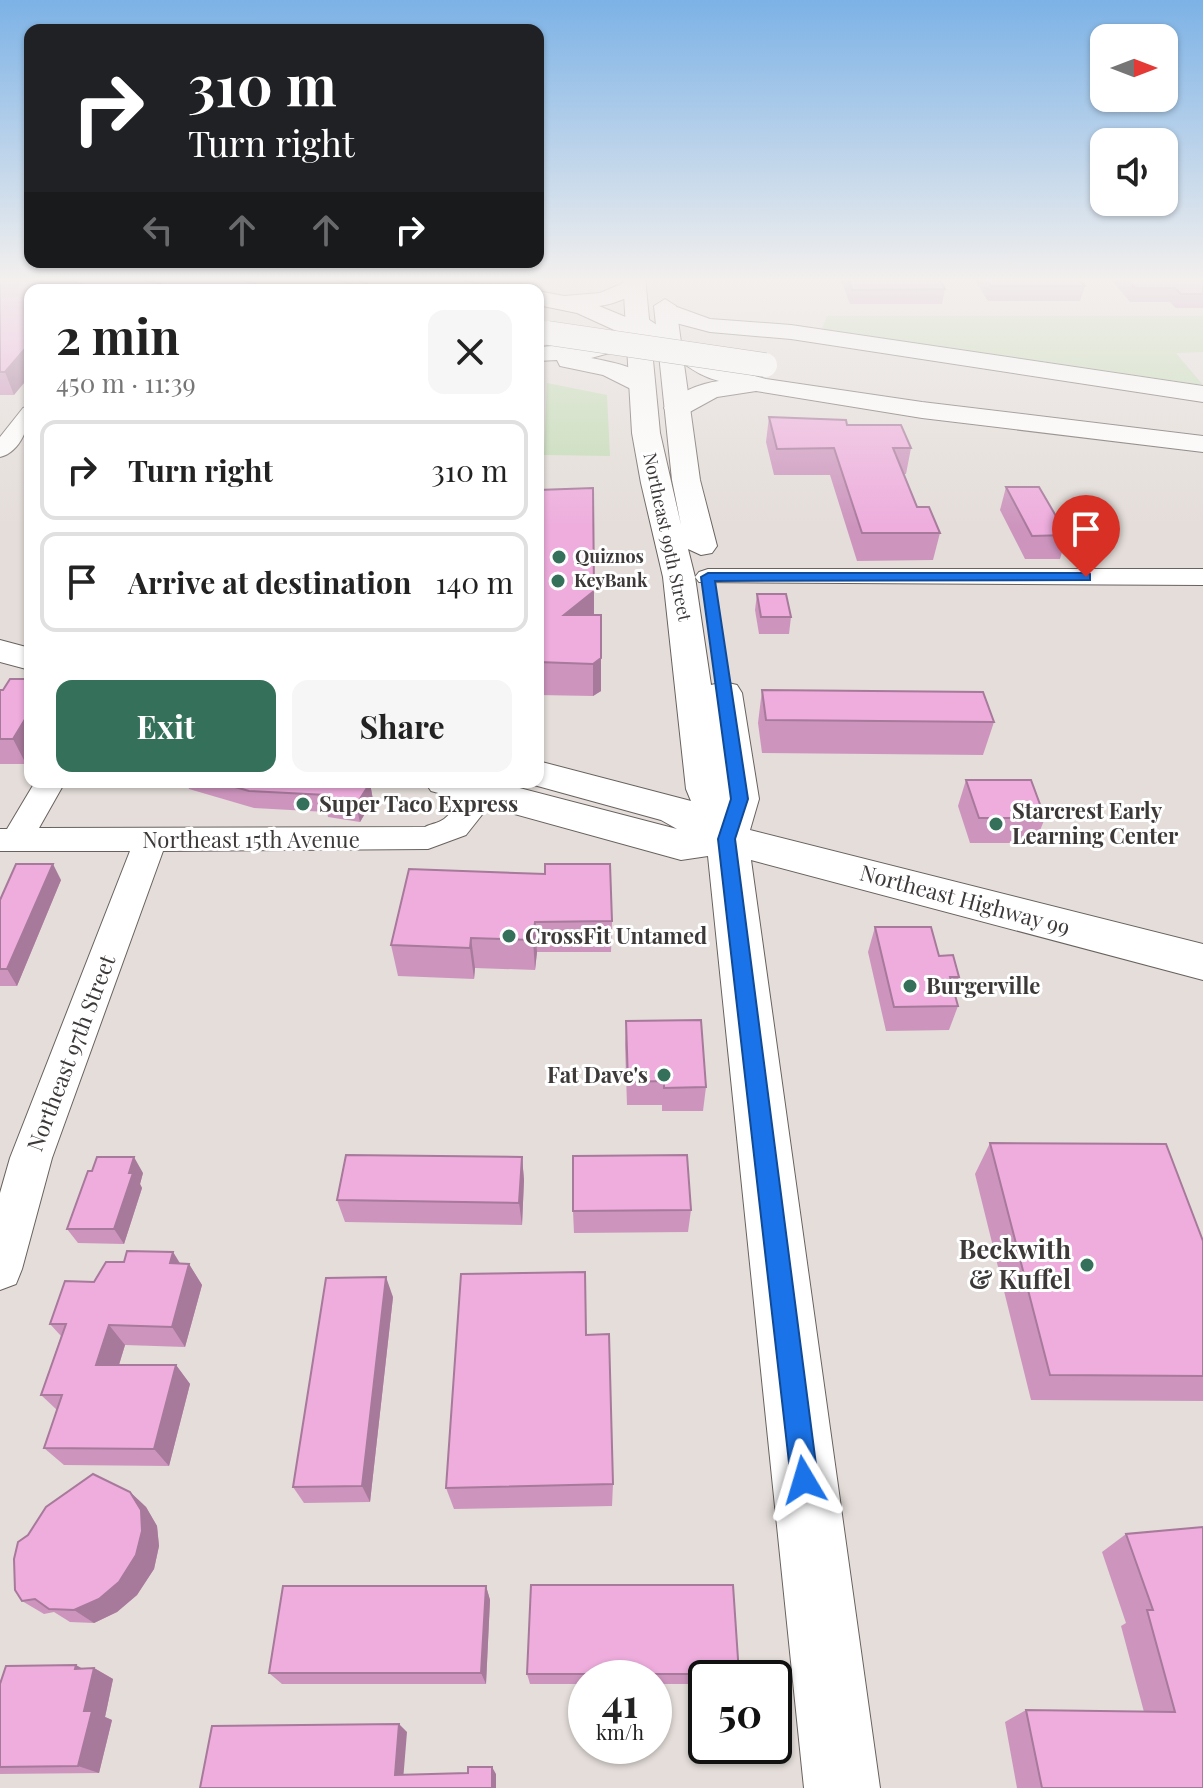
<!DOCTYPE html>
<meta charset="utf-8">
<style>
:root{--surface:#fff;--page:#f6f6f6;--text:#222;--muted:#767676;--line:#e0e0e0;--accent:#35705b}
body{margin:0;font-family:"Playfair Display",serif;background:var(--page);color:var(--text);height:100vh;display:flex;flex-direction:column;font-size:30px;white-space:nowrap}
*{box-sizing:border-box;margin:0}
p{font-size:26px;color:var(--muted)}
.icon{flex:none;width:44px;height:44px;fill:none;stroke:currentColor;stroke-width:2;stroke-linecap:round;stroke-linejoin:round}
.map{position:relative;flex:1;overflow:hidden}
.side{position:absolute;left:24px;top:284px;width:520px;height:504px;display:flex;flex-direction:column;background:var(--surface);border-radius:16px;box-shadow:0 2px 6px #0004}
.side>*{flex:none}
.hud{position:absolute;left:24px;top:24px;width:520px;height:244px;border-radius:16px;box-shadow:0 2px 6px #0004;background:#202124;color:#fff;overflow:hidden}
.needle{width:52px;rotate:90deg}
.fabs{position:absolute;left:1090px;top:24px;display:grid;gap:16px}
.fabs a{display:grid;place-items:center;width:88px;height:88px;border-radius:16px;background:var(--surface);box-shadow:0 2px 6px #0004;font-size:40px}
.speed{position:absolute;left:568px;top:1660px;display:flex;gap:16px;font-size:40px;font-weight:700;text-align:center}
.speed>*{display:grid;place-content:center;width:104px;height:104px;border-radius:50%;background:var(--surface);box-shadow:0 2px 6px #0004;line-height:1}
.speed small{font-size:20px;font-weight:400}
.speed .limit{border:4px solid #111;border-radius:12px;background:#fff;color:#111}
.pin{position:absolute;display:grid;place-items:center;width:68px;height:68px;color:#fff;margin:-82px -34px;border-radius:50% 50% 50% 0;rotate:-45deg;box-shadow:0 0 8px #0007}
.pin .icon{rotate:45deg}
.me{position:absolute;width:88px;margin:-44px;rotate:353deg;stroke-linejoin:round;filter:drop-shadow(0 0 6px #0008)}
.turn{display:flex;align-items:center;gap:28px;height:168px;padding:0 32px;font-size:36px}
.turn .icon{width:104px;height:104px;stroke-width:2.5}
.turn b{display:block;font-size:56px;line-height:68px}
.lanes{display:flex;align-items:center;height:76px;padding:0 32px;background:#0003;justify-content:center;gap:40px;direction:ltr}
.lanes .off{opacity:.35}
.round{display:grid;place-items:center;flex:none;width:84px;height:84px;border-radius:16px;background:var(--page)}
.head{display:flex;align-items:center;justify-content:space-between;height:136px;padding:0 32px}
h1{font-size:48px;font-weight:700;line-height:60px}
.button{display:flex;gap:16px;margin-top:auto;padding:16px 32px}
.button a{flex:1;height:92px;border-radius:16px;background:var(--accent);color:#fff;font-size:32px;font-weight:700;line-height:92px;text-align:center}
.button a+a{background:var(--page);color:var(--text)}
ul{padding:0;list-style:none}
li{display:flex;align-items:center;gap:24px;height:100px;margin:0 16px 12px;padding:0 16px;border:4px solid var(--line);border-radius:16px}
li div{flex:1}
li b{display:block;font-size:30px}
li em{font-style:normal}
.map>svg:first-child{display:block}
</style>
<div class="map">
<svg width="1203" height="1788" viewBox="0 0 1203 1788">
<rect width="100%" height="100%" fill="#e4ddd9"/>
<!-- green -->
<path fill="#c2dab3" d="M827 316H1203V352L1176 353 1203 385 835 331 822 329Z
M547 383 607 395 610 456 544 455Z"/>
<g fill="none" stroke-linecap="round" stroke-linejoin="round">
<defs>
<path id="minor" d="M30 406C30 425 21 452 0 457V437L23 408Z
M708 569H1203V585L699 582 695 577 699 572Z
M35 782H65L39 828 425 827C430 824 439 823 444 819 463 805 466 777 495 785L500 792 466 835 428 849 163 851 52 1158 22 1269 16 1284 0 1290V1193L10 1158 130 851H0V829H7Z"/>
<path id="major" d="M623 277H645L660 433 681 525 672 480 654 306 665 299 676 306 700 480 717 546 712 553 701 555 688 549 695 577 711 685 724 682 737 685 742 693 759 799 750 830 1203 944V980L751 860 880 1788H804L708 856 681 860 431 791 425 782H496L677 829 661 820 523 782H538V761L691 801 686 789 663 577 641 483 632 433Z
M0 640 30 648V670L0 662Z"/>
<path id="highway" d="M72 277H121L165 285 168 290H120L75 282Z
M150 277C174 277 246 273 261 290 237 290 166 294 150 277Z
M246 277C269 277 345 273 359 290 335 290 261 294 246 277Z
M355 277C379 277 474 274 487 290 463 290 369 293 355 277Z
M635 278 643 279 646 284C635 296 615 304 599 306L628 318 637 315 645 317 718 366 766 379 922 402 1203 436V452L922 418 756 391 717 397 686 414H668L664 408C674 393 702 383 719 381 698 376 686 364 668 354 659 349 651 353 639 345L591 358C611 362 642 367 655 385L651 390H633L603 375 560 366 557 360 538 361V347L598 343 623 334 577 313 538 305V291L564 296 600 293Z
M666 303 710 319 791 325 1203 386V402L791 339 710 332 672 322 655 310 658 305Z"/>
</defs>
<!-- minor casing -->
<use href="#minor" stroke="#68625f" stroke-width="2"/>
<!-- major casing -->
<use href="#major" stroke="#68625f" stroke-width="2"/>
<!-- highway casing -->
<use href="#highway" stroke="#68625f" stroke-width="2"/>
<!-- minor -->
<use href="#minor" fill="#fff" fill-rule="evenodd"/>
<!-- major -->
<use href="#major" fill="#fff" fill-rule="evenodd"/>
<!-- highway -->
<use href="#highway" fill="#fff" fill-rule="evenodd"/>
<defs>
<path id="highway-bridge" d="M548 333 765 365"/>
</defs>
<!-- highway-bridge casing -->
<use href="#highway-bridge" stroke="#68625f" stroke-width="25" stroke-linecap="butt"/>
<!-- highway-bridge -->
<use href="#highway-bridge" stroke="#fff" stroke-width="24"/>
</g>
<!-- wall -->
<path fill="#cd95be" d="M0 277 42 278 14 395H0Z
M546 277H574V278Z
M840 277H938L945 289 942 304H850Z
M973 277H1077L1085 286 1080 301H988Z
M1109 277H1203V308H1176L1170 302H1130Z
M769 417 847 425 911 448 906 474H904L917 507 940 533 933 560 857 561 830 475H774L766 442Z
M1006 487 1067 535 1060 559H1025L1000 510Z
M593 488 594 615 601 691 593 696 538 695V490Z
M757 594 791 617 789 634H759L755 610Z
M30 679V757L26 764H0V690Z
M762 690 994 722 983 755 762 753 758 723Z
M966 780 1045 818 1035 843H970L958 806Z
M187 782H364L370 783 373 800 360 822 328 817 327 812 254 808 189 789Z
M409 869 612 921 611 952H537L535 970 475 968 474 979 398 976 391 945Z
M61 880 17 986H0V900Z
M875 927 939 956 959 977 954 991 958 1006 949 1030 886 1031 868 952Z
M626 1021 706 1087 703 1111H662V1105H627L625 1045Z
M990 1143 1203 1241V1401L1031 1400 975 1174Z
M522 1157 524 1180 522 1225 345 1222 337 1200Z
M143 1173 140 1184 142 1188 124 1244 78 1243 67 1229Z
M691 1210 688 1232 574 1233 573 1211Z
M173 1252 180 1263 189 1264 202 1285 185 1347 125 1345 119 1365H176L190 1384 169 1466 64 1465 44 1448 57 1410 41 1395 61 1336 50 1324 94 1282 124 1262Z
M393 1297 370 1502 304 1503 293 1487Z
M586 1335 613 1484 612 1506 454 1509 446 1488Z
M130 1492 146 1507 157 1526 159 1546 154 1569 137 1595 117 1612 94 1623 70 1622 54 1612 44 1614 22 1601Z
M1203 1527V1788H1017L1005 1722 1026 1710 1144 1712 1121 1626 1126 1623 1102 1552 1126 1534Z
M486 1586 490 1600 486 1684H282L269 1673Z
M94 1668 113 1679 105 1717 112 1720 99 1773 0 1774V1684L82 1669Z
M527 1674H739L737 1678H706V1684H654V1678H586V1684H530Z"/>
<!-- shaded-wall -->
<path fill="#a7799b" d="M77 280 80 290H68Z
M30 343V376L14 395 5 372Z
M594 591V623L564 615Z
M601 658V691L593 696V664Z
M30 711V757L26 764 13 739Z
M370 783 373 800 360 822 356 805Z
M53 864 61 880 17 986 7 969Z
M535 922 537 952 535 970 533 940Z
M471 938 475 968 474 979 470 948Z
M134 1157 143 1173 140 1184 142 1188 124 1244 114 1229Z
M522 1157 524 1180 522 1225 519 1203Z
M173 1252 186 1274 170 1263Z
M189 1264 202 1285 185 1347 172 1327Z
M386 1277 393 1297 370 1502 362 1486Z
M109 1325 125 1345 113 1384 96 1365Z
M176 1365 190 1384 169 1466 154 1449Z
M130 1492 146 1507 157 1526 159 1546 154 1569 137 1595 117 1612 94 1623 74 1610Z
M486 1586 490 1600 486 1684 481 1673Z
M76 1665 92 1674 94 1668 113 1679 105 1717 112 1720 99 1773 78 1766 84 1711 75 1669Z
M399 1724 407 1732 403 1781 395 1775Z
M492 1767 496 1774V1788H492Z"/>
<!-- building -->
<path fill="#eeaddd" stroke="#a7799b" stroke-width="2" d="M0 277H37V278L77 280 68 290H30V343L5 372H0Z
M848 277H938L945 289 852 290Z
M986 277H1077L1085 286H991Z
M1125 277H1203V294H1181L1175 288H1135Z
M769 417 846 420 847 425H901L911 448H893L917 507H929L940 533H862L834 448 777 449Z
M1006 487H1039L1067 535 1032 536Z
M593 488 594 591 564 615H601V658L593 664 538 662V490Z
M757 594H786L791 617H761Z
M10 679H30V711L13 739H0V690H3Z
M762 690 983 692 994 722 766 720Z
M966 780H1031L1045 818H979Z
M218 782H364L370 783 356 805 324 800 326 795 249 791Z
M16 864H53L7 969H0V900Z
M545 864H610L612 921 535 922 533 940 471 938 470 948 391 945 409 869 545 874Z
M875 927H931L939 956 953 955 959 977H950L958 1006 894 1007Z
M701 1020 706 1087 664 1088V1081L628 1082 626 1021Z
M990 1143 1166 1144 1203 1241V1376L1050 1375Z
M346 1155 522 1157 519 1203 337 1200Z
M687 1155 691 1210 573 1211V1156Z
M97 1157H134L129 1173H133L114 1229H67L88 1171H92Z
M127 1251 173 1252 170 1263 189 1264 172 1327 109 1325 96 1365H176L154 1449 44 1448 62 1395H41L66 1324H50L65 1281 94 1282 106 1262H124Z
M585 1272 586 1335 609 1334 613 1484 446 1488 461 1274Z
M386 1277 362 1486 293 1487 326 1278Z
M93 1474 130 1492 141 1510 142 1531 136 1555 119 1582 99 1599 74 1610 49 1609 35 1599 22 1601 15 1590 14 1559 18 1542 28 1535 46 1507Z
M1203 1527V1788H1042L1026 1710 1175 1712 1147 1610H1153L1126 1534Z
M531 1585H733L739 1674H527Z
M283 1586H486L481 1673H269Z
M76 1665 75 1669 94 1668 84 1711H92L78 1766 0 1767V1684L6 1666Z
M399 1724 395 1775 468 1773V1767H492V1788H200L212 1726Z"/>
<!-- sky -->
<linearGradient id="sky" x2="0" y2="1"><stop stop-color="#7cb2e6"/><stop offset="0.53" stop-color="#f3f0ee"/><stop offset="1" stop-color="#f3f0ee" stop-opacity="0"/></linearGradient>
<rect width="1203" height="527" fill="url(#sky)"/>
<!-- route -->
<path fill="#1a73e8" stroke="#114b97" stroke-width="2" d="M1086 573 1090 574V580L715 581 748 799 735 839 818 1480 814 1489 804 1493 795 1489 791 1480 718 839 731 799 701 577 708 573Z"/>
<!-- markers -->
<g fill="#35705b" stroke="#fff" stroke-width="3">
<circle cx="559" cy="557" r="8"/>
<circle cx="558" cy="581" r="8"/>
<circle cx="303" cy="804" r="8"/>
<circle cx="996" cy="824" r="8"/>
<circle cx="509" cy="936" r="8"/>
<circle cx="910" cy="986" r="8"/>
<circle cx="664" cy="1075" r="8"/>
<circle cx="1087" cy="1265" r="8"/>
</g>
<g text-anchor="middle" stroke-width="6" stroke-linejoin="round" paint-order="stroke">
<!-- far-street labels -->
<g font-size="18" fill="#3c3938" stroke="#fff">
<text transform="translate(667 537) rotate(78)" y="6">Northeast 99th Street</text>
</g>
<!-- far-poi labels -->
<g font-size="18" font-weight="bold" fill="#3c3938" stroke="#fff" text-anchor="start">
<text x="575" y="563">Quiznos</text>
<text x="574" y="587">KeyBank</text>
</g>
<!-- poi labels -->
<g font-size="22" font-weight="bold" fill="#3c3938" stroke="#fff" text-anchor="start">
<text x="319" y="812">Super Taco Express</text>
<text x="1012" y="819">Starcrest Early<tspan x="1012" dy="25">Learning Center</tspan></text>
<text x="525" y="944">CrossFit Untamed</text>
<text x="926" y="994">Burgerville</text>
<text x="648" y="1083" text-anchor="end">Fat Dave's</text>
</g>
<!-- street labels -->
<g font-size="22" fill="#3c3938" stroke="#fff">
<text x="251" y="848">Northeast 15th Avenue</text>
<text transform="translate(965 900) rotate(15)" y="8">Northeast Highway 99</text>
<text transform="translate(71 1053) rotate(-69)" y="8">Northeast 97th Street</text>
</g>
<!-- near-poi labels -->
<g font-size="26" font-weight="bold" fill="#3c3938" stroke="#fff" text-anchor="end">
<text x="1071" y="1259">Beckwith<tspan x="1071" dy="30">&amp; Kuffel</tspan></text>
</g>
</g>
</svg>
<div class="fabs">
<a><svg class="needle" viewBox="-14 -14 28 28"><path d="M0-13l5 13h-10z" fill="#e53935"/><path d="M0 13l5-13h-10z" fill="#767676"/></svg></a>
<a><svg class="icon" aria-label="sound" viewBox="0 0 24 24"><path d="M4 9h4l5-4v14l-5-4H4zM17 9q2 3 0 6"/></svg></a>
</div>
<div class="speed"><div>41<small>km/h</small></div><div class="limit">50</div></div>
<div class="pin" style="left:1086px;top:577px;background:#d93025"><svg class="icon" aria-label="arrive" viewBox="0 0 24 24"><path d="M6 21V4h12l-3 4 3 4H6"/></svg></div>
<svg class="me" style="left:804px;top:1480px" viewBox="-20 -20 40 40"><path d="M0-17L14 15 0 8-14 15z" fill="#1a73e8" stroke="#fff" stroke-width="4"/></svg>
<div class="hud">
<div class="turn"><svg class="icon" aria-label="right" viewBox="0 0 24 24"><path d="M7 20v-9h11M14 6l5 5-5 5"/></svg><div><b>310 m</b>Turn right</div></div>
<div class="lanes"><svg class="icon off" aria-label="left" viewBox="0 0 24 24"><path d="M17 20v-9H6M10 6l-5 5 5 5"/></svg><svg class="icon off" aria-label="ahead" viewBox="0 0 24 24"><path d="M12 20V5M6 11l6-6 6 6"/></svg><svg class="icon off" aria-label="ahead" viewBox="0 0 24 24"><path d="M12 20V5M6 11l6-6 6 6"/></svg><svg class="icon" aria-label="right" viewBox="0 0 24 24"><path d="M7 20v-9h11M14 6l5 5-5 5"/></svg></div>
</div>
<section class="side">
<div class="head"><div><h1>2 min</h1><p>450 m · 11:39</p></div><a class="round"><svg class="icon" aria-label="close" viewBox="0 0 24 24"><path d="M6 6l12 12M18 6L6 18"/></svg></a></div>
<ul>
<li><svg class="icon" aria-label="right" viewBox="0 0 24 24"><path d="M7 20v-9h11M14 6l5 5-5 5"/></svg><div><b>Turn right</b></div><em>310 m</em></li>
<li><svg class="icon" aria-label="arrive" viewBox="0 0 24 24"><path d="M6 21V4h12l-3 4 3 4H6"/></svg><div><b>Arrive at destination</b></div><em>140 m</em></li>
</ul>
<div class="button"><a>Exit</a><a>Share</a></div>
</section>
</div>
